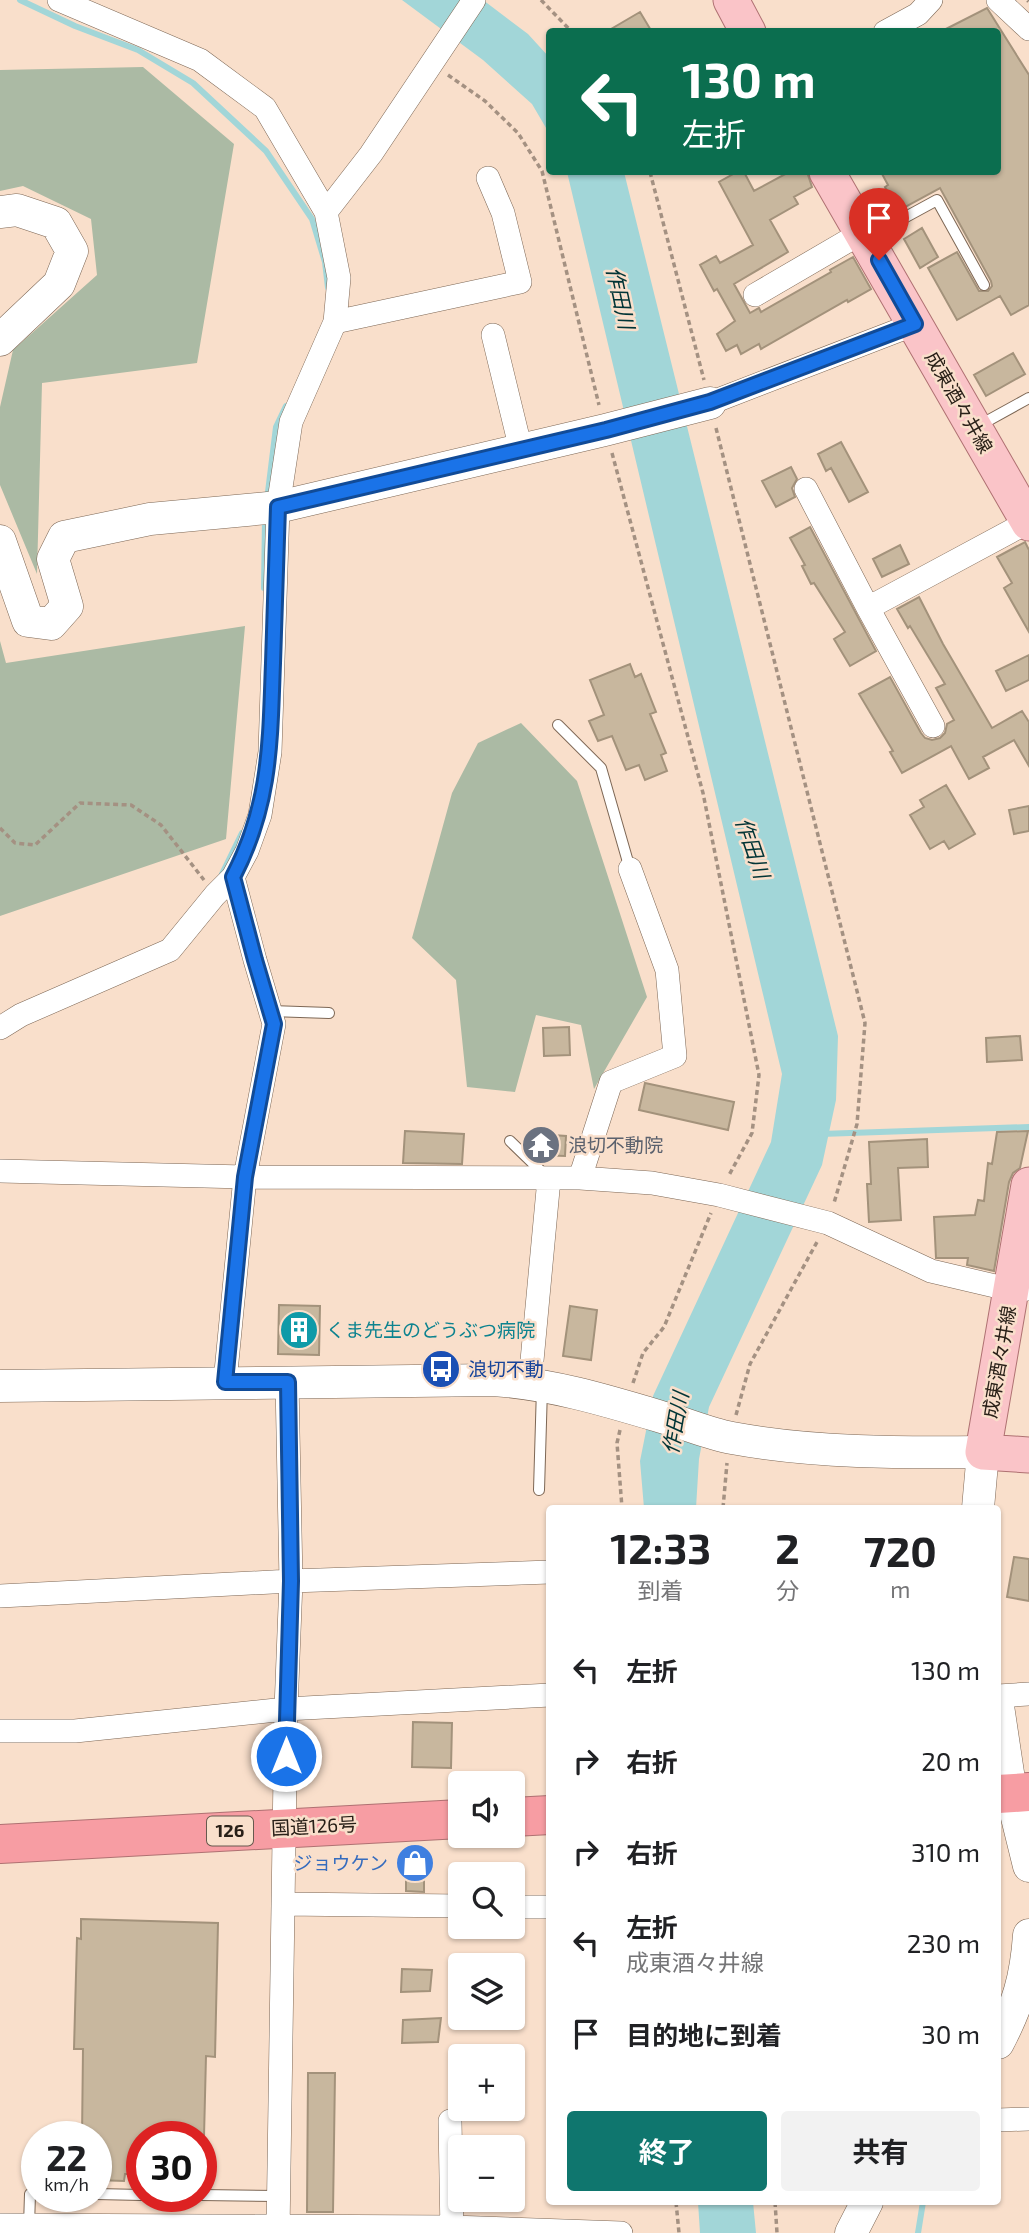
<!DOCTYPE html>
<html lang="ja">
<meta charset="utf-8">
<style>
:root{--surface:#fff;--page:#f2f2f2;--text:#202124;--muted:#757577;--accent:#0f766e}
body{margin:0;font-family:"Exo 2","Noto Sans JP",sans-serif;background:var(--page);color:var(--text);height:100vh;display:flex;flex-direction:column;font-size:26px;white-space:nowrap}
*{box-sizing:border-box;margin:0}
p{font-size:23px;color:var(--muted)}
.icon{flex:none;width:38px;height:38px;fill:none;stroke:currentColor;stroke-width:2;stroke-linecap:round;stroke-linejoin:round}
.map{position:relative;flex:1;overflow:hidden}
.side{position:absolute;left:546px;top:1505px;width:455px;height:700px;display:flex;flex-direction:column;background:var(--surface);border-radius:7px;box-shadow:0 2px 5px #0004}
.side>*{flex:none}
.guide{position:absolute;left:546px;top:28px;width:455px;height:147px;border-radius:7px;box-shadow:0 2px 5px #0004;background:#0b6e4f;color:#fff;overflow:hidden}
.controls{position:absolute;left:448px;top:1771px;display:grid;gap:14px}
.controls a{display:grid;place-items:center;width:77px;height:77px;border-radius:7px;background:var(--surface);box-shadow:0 2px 5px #0004;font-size:35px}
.speed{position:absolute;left:21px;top:2121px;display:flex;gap:14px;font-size:35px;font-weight:700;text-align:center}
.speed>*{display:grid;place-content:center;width:91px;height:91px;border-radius:50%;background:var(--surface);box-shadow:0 2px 5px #0004;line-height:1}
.speed small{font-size:18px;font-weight:400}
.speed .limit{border:10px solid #d22;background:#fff;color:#111}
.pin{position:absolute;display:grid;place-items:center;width:60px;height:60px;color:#fff;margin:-72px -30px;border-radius:50% 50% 50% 0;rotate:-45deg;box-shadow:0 0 7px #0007}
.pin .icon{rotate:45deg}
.me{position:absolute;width:77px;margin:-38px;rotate:0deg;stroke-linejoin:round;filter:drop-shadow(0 0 5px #0008)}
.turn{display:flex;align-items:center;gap:24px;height:147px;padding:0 21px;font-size:32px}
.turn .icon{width:91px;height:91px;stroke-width:2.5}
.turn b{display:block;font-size:49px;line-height:60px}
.eta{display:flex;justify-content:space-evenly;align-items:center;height:119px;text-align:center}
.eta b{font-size:42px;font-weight:700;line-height:49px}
.primary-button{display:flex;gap:14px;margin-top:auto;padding:14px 21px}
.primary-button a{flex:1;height:80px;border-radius:7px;background:var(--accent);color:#fff;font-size:28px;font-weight:700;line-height:80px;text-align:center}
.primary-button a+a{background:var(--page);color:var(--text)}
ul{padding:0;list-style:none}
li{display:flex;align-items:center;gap:21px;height:91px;padding:0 21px}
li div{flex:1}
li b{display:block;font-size:26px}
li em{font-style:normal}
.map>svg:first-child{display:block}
</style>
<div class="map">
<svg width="1029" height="2233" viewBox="0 0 1029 2233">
<rect width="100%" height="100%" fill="#f9dfcb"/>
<!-- green -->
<path fill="#abbaa4" d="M143 67 234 144 197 363 42 383 37 574 0 485V407L13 350 97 275 91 219 23 186 0 191V70Z
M245 626 226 839 0 916V641L6 663Z
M521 723 577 781 647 997 594 1089 581 1025 536 1015 515 1092 467 1087 456 980 412 938 452 793 478 743Z"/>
<!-- water -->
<path fill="#a2d6d8" d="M402 0H483L528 34 549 57V133L532 104 483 60Z
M567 172H624L838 1036 836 1100 822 1165 709 1407 699 1459 696 1508H644L640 1461 653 1396 771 1142 782 1074Z
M698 2202H753L756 2233H700Z"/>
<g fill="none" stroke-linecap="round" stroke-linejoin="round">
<!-- stream -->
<path stroke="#a2d6d8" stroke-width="6" d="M20 0 75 26 138 50 193 83 266 151 312 219 325 262 328 288
M267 500 276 427 286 406
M264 588 265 518
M222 874 242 833
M821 1134 1029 1127
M918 2233 923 2202"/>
</g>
<!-- building -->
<path fill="#c8b79e" stroke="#a3927b" stroke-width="2" d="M987 8 1029 75V305L1011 315 1000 296 957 320 928 268 957 252 979 291H988L992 286 991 281 940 188 898 211 885 187 888 185 881 172H998V32H940Z
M640 12 652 32H606Z
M737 172H744L754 191 789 172H807L812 187 794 197 798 204 770 220 788 252 734 284 750 313 759 308 761 312 831 272 830 270 853 257 871 289 848 302 847 300 761 349 759 344 741 354 737 345 726 351 717 334 735 321 717 289 714 291 700 265 716 256 720 263 753 245 719 182Z
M922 228 938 257 920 268 904 239Z
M1013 353 1025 374 986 396 974 375Z
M841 442 868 492 849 502 831 468 826 471 818 454Z
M791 467 797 479 792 488 795 497 776 507 762 481Z
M810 527 876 651 850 666 834 639 845 632 814 583 811 584 802 566 805 565 790 538Z
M1025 542 1029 550V632L1004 588 1012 583 997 557Z
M900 545 909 564 882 577 873 559Z
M919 597 943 644 992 728 1022 711 1029 722V766L1014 740 983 757 989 768 969 779 951 746 902 773 890 752 893 751 859 694 890 677 921 733 925 738 932 740 940 738 945 733 947 724 954 720 936 688 945 684 910 626 908 628 897 609Z
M1029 655V680L1006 691 996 671Z
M630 664 635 677 641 674 656 712 650 714 666 753 661 755 667 771 645 780 639 765 626 770 612 736 598 741 589 721 604 715 590 680Z
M946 785 975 834 949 849 944 841 930 849 910 815 924 807 920 800Z
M1029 806V831L1014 834 1009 810Z
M569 1027 570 1055 544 1056 543 1028Z
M1020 1036 1022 1060 987 1062 986 1038Z
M645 1083 734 1102 728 1130 639 1110Z
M405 1131 464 1134 462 1164 403 1163Z
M1028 1131 1020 1168 1013 1173 1009 1182 994 1271 967 1265 968 1258H936L934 1217 975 1215 978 1200 984 1201 988 1163 992 1164 997 1132Z
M538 1134 566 1136 565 1156 537 1155Z
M927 1139 928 1167 898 1168 901 1220 869 1222 867 1184H871L869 1142Z
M279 1305 320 1306 319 1355 278 1354Z
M570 1306 597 1310 591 1360 563 1356Z
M1014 1557 1029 1559V1601L1007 1597Z
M413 1722 452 1723 451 1768 412 1767Z
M406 1857H424V1892L406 1891Z
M81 1919 218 1923 215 2057 206 2056 204 2137H142V2174H125L124 2181 96 2180V2137H82L83 2049H74L77 1938 81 1939Z
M402 1969 432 1970 430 1991 401 1992Z
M441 2018 438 2042 402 2043 403 2020Z
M308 2073H335L333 2212H307Z"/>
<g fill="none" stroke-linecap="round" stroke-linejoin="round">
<defs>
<path id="lane" d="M869 237 937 200 984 285
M980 425 1029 398
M558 725 601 768 630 869
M271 1011 329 1013
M510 1141 544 1174
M539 1490 542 1388
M96 2194 142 2195
M201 2195 278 2196
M29 2226 30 2194H37"/>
<path id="street" d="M998 0 1029 29
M885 32 918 14 931 0
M326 212 371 154 474 0
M755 295 863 232
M335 322 520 282 503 213 488 178
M493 335 521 450
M710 403 915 324
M806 489 868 608 933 726
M868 608 1028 522
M0 1028 21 1015 170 950 215 895 233 877 247 851 260 815 270 752 278 507 291 422 335 322 339 278 326 212 265 108 200 60 59 0
M0 1171 245 1177 580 1178 652 1183 719 1195 828 1223 931 1271 1012 1290 1029 1289
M580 1178 611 1082 675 1056 667 970 630 869
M225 1382 245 1177 274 1024 255 960 233 877
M530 1382 549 1179
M0 1596 291 1581 550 1572
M998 1696 1029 1694
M0 1731H75L286 1709 550 1695
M283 1904 460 1906
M513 1907H550
M998 2120 1029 2119
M450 2121 452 2233
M0 2225 452 2227 621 2233
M278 2233 286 1709 291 1581 287 1382"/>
<path id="secondary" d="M0 212 17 210 56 223 72 251 59 284 0 340
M0 541 28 621 51 624 67 606 53 559 64 537 150 519 278 507 605 430 710 403
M0 1386 493 1380C553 1384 608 1401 665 1418 687 1424 709 1434 732 1438 814 1453 900 1453 983 1452L978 1508
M998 1706 1011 1793 1029 1866
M998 2043C1018 2005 1026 1978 1029 1935
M851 2233 867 2202"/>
<path id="primary" d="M731 0 748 32
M827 172 1029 523
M1029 1185 983 1452 1029 1455"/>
<path id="highway" d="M998 1794 1029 1792
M513 1817 550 1815
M0 1844 460 1819"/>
</defs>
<!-- lane casing -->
<use href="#lane" stroke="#7d6755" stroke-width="12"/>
<!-- street casing -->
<use href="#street" stroke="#7d6755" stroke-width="24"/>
<!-- secondary casing -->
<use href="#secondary" stroke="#7d6755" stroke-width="33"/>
<!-- primary casing -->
<use href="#primary" stroke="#af7172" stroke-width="37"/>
<!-- highway casing -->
<use href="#highway" stroke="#af7172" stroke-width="40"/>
<!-- path -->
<path stroke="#a49182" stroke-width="3.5" stroke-dasharray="5 3.5" stroke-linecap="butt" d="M541 0 572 32
M448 75 485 101 518 133 542 171 599 405
M650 172 704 380
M716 428 865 1023 857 1124 834 1203
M612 453 703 793 759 1075 752 1133 728 1177
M0 828 15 843 35 845 80 803 131 805 161 825 204 880
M633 1383 643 1353 664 1327 711 1213
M736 1415 750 1364 817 1242
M620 1430 617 1443 622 1508
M723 1508 727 1463
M676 2202 679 2233
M775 2202 777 2233"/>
<!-- lane -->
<use href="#lane" stroke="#fff" stroke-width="10"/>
<!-- street -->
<use href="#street" stroke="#fff" stroke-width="23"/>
<!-- secondary -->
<use href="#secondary" stroke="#fff" stroke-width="32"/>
<!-- primary -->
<use href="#primary" stroke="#fac4c8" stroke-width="35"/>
<!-- highway -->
<use href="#highway" stroke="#f79da3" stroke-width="38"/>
<!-- rail -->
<path stroke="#988677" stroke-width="5" stroke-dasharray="9 9" stroke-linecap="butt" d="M1028 0 1029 1"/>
</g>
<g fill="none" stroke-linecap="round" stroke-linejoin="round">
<defs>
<path id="route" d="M286 1756 291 1581 288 1382H225L245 1177 274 1024 255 960 233 877C271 804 270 742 273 663 275 611 276 559 278 507L606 430 710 402 915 324 879 260"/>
</defs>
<!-- route casing -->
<use href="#route" stroke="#114b97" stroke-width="18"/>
<!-- route -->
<use href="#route" stroke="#1a73e8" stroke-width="12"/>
</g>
<!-- icons -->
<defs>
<symbol id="temple-disc" viewBox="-11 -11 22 22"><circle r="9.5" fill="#6b7280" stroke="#f9dfcb"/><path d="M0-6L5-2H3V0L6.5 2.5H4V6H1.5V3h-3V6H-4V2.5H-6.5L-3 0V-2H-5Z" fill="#fff"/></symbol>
<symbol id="building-disc" viewBox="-11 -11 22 22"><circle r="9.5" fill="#0f9aa8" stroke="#f9dfcb"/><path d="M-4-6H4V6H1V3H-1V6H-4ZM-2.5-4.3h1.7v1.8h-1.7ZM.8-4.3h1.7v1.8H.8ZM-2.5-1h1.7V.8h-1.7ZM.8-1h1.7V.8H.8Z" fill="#fff"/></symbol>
<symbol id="bus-disc" viewBox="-11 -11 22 22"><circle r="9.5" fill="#1a4fb4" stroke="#f9dfcb"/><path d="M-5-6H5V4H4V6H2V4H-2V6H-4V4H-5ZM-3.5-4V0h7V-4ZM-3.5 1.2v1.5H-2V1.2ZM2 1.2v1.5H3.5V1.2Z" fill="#fff"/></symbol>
<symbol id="shop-disc" viewBox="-11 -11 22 22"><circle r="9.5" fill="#3f7fe0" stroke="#f9dfcb"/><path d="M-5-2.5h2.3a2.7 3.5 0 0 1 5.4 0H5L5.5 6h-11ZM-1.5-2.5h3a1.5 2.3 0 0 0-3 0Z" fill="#fff"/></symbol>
</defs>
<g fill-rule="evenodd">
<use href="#temple-disc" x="519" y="1123" width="44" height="44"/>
<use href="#building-disc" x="277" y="1308" width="44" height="44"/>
<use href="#bus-disc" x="419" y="1347" width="44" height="44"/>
<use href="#shop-disc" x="393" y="1841" width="44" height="44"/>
</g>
<g text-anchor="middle" stroke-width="5" stroke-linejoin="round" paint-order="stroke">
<!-- shield labels -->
<rect fill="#f9dfcb" stroke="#67594e" stroke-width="2" x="207" y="1816.5" width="46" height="29" rx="5"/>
<g font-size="18" font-weight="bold" fill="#292018">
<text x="230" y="1837">126</text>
</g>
<!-- street labels -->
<g font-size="19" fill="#292018" stroke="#f9dfcb">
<text transform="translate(959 402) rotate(60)" y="7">成東酒々井線</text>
<text transform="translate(999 1362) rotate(-80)" y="7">成東酒々井線</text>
<text transform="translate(314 1826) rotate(-3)" y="7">国道126号</text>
</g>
<!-- worship labels -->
<g font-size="19" fill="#5b616d" stroke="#f9dfcb" text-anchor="start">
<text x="568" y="1152">浪切不動院</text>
</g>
<!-- culture labels -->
<g font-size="19" fill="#0d838f" stroke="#f9dfcb" text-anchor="start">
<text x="326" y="1337">くま先生のどうぶつ病院</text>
</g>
<!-- transit labels -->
<g font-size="19" fill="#164399" stroke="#f9dfcb" text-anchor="start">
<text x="468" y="1376">浪切不動</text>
</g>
<!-- shop labels -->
<g font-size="19" fill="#366cbe" stroke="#f9dfcb" text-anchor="end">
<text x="388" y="1870">ジョウケン</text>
</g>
<!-- water labels -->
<g font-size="21" font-style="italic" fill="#003436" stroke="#f9dfcb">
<text transform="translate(620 298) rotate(78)" y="7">作田川</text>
<text transform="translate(752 848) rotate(71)" y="7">作田川</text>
<text transform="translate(676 1423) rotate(-80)" y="7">作田川</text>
</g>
</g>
</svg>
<div class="controls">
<a><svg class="icon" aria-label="sound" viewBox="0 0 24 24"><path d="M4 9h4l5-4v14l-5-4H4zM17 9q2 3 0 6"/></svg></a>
<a><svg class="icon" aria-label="search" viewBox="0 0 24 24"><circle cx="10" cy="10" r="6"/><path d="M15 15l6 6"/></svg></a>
<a><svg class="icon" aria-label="layers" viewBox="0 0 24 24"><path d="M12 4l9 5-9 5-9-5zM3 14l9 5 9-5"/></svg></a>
<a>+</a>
<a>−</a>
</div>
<div class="speed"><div>22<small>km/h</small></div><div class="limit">30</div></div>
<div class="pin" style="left:879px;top:260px;background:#d93025"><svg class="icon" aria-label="arrive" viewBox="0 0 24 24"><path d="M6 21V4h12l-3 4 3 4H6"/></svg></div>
<svg class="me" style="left:286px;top:1756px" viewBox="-20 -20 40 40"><circle r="17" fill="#1a73e8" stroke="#fff" stroke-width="3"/><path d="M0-11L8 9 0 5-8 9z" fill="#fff"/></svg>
<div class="guide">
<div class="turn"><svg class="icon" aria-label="left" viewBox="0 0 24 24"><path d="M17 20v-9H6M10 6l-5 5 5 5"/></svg><div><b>130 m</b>左折</div></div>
</div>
<section class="side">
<div class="eta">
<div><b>12:33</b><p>到着</p></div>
<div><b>2</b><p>分</p></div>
<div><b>720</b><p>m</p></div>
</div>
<ul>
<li><svg class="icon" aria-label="left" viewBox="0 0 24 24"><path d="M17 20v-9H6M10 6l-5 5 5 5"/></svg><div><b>左折</b></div><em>130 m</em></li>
<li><svg class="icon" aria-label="right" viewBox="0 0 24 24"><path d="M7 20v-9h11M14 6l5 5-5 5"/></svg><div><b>右折</b></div><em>20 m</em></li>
<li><svg class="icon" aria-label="right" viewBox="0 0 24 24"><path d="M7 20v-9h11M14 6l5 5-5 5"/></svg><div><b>右折</b></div><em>310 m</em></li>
<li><svg class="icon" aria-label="left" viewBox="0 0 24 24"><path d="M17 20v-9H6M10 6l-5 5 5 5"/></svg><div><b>左折</b><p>成東酒々井線</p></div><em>230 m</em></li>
<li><svg class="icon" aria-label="arrive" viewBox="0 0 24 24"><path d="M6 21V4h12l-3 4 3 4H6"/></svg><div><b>目的地に到着</b></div><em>30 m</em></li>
</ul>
<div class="primary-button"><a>終了</a><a>共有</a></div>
</section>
</div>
